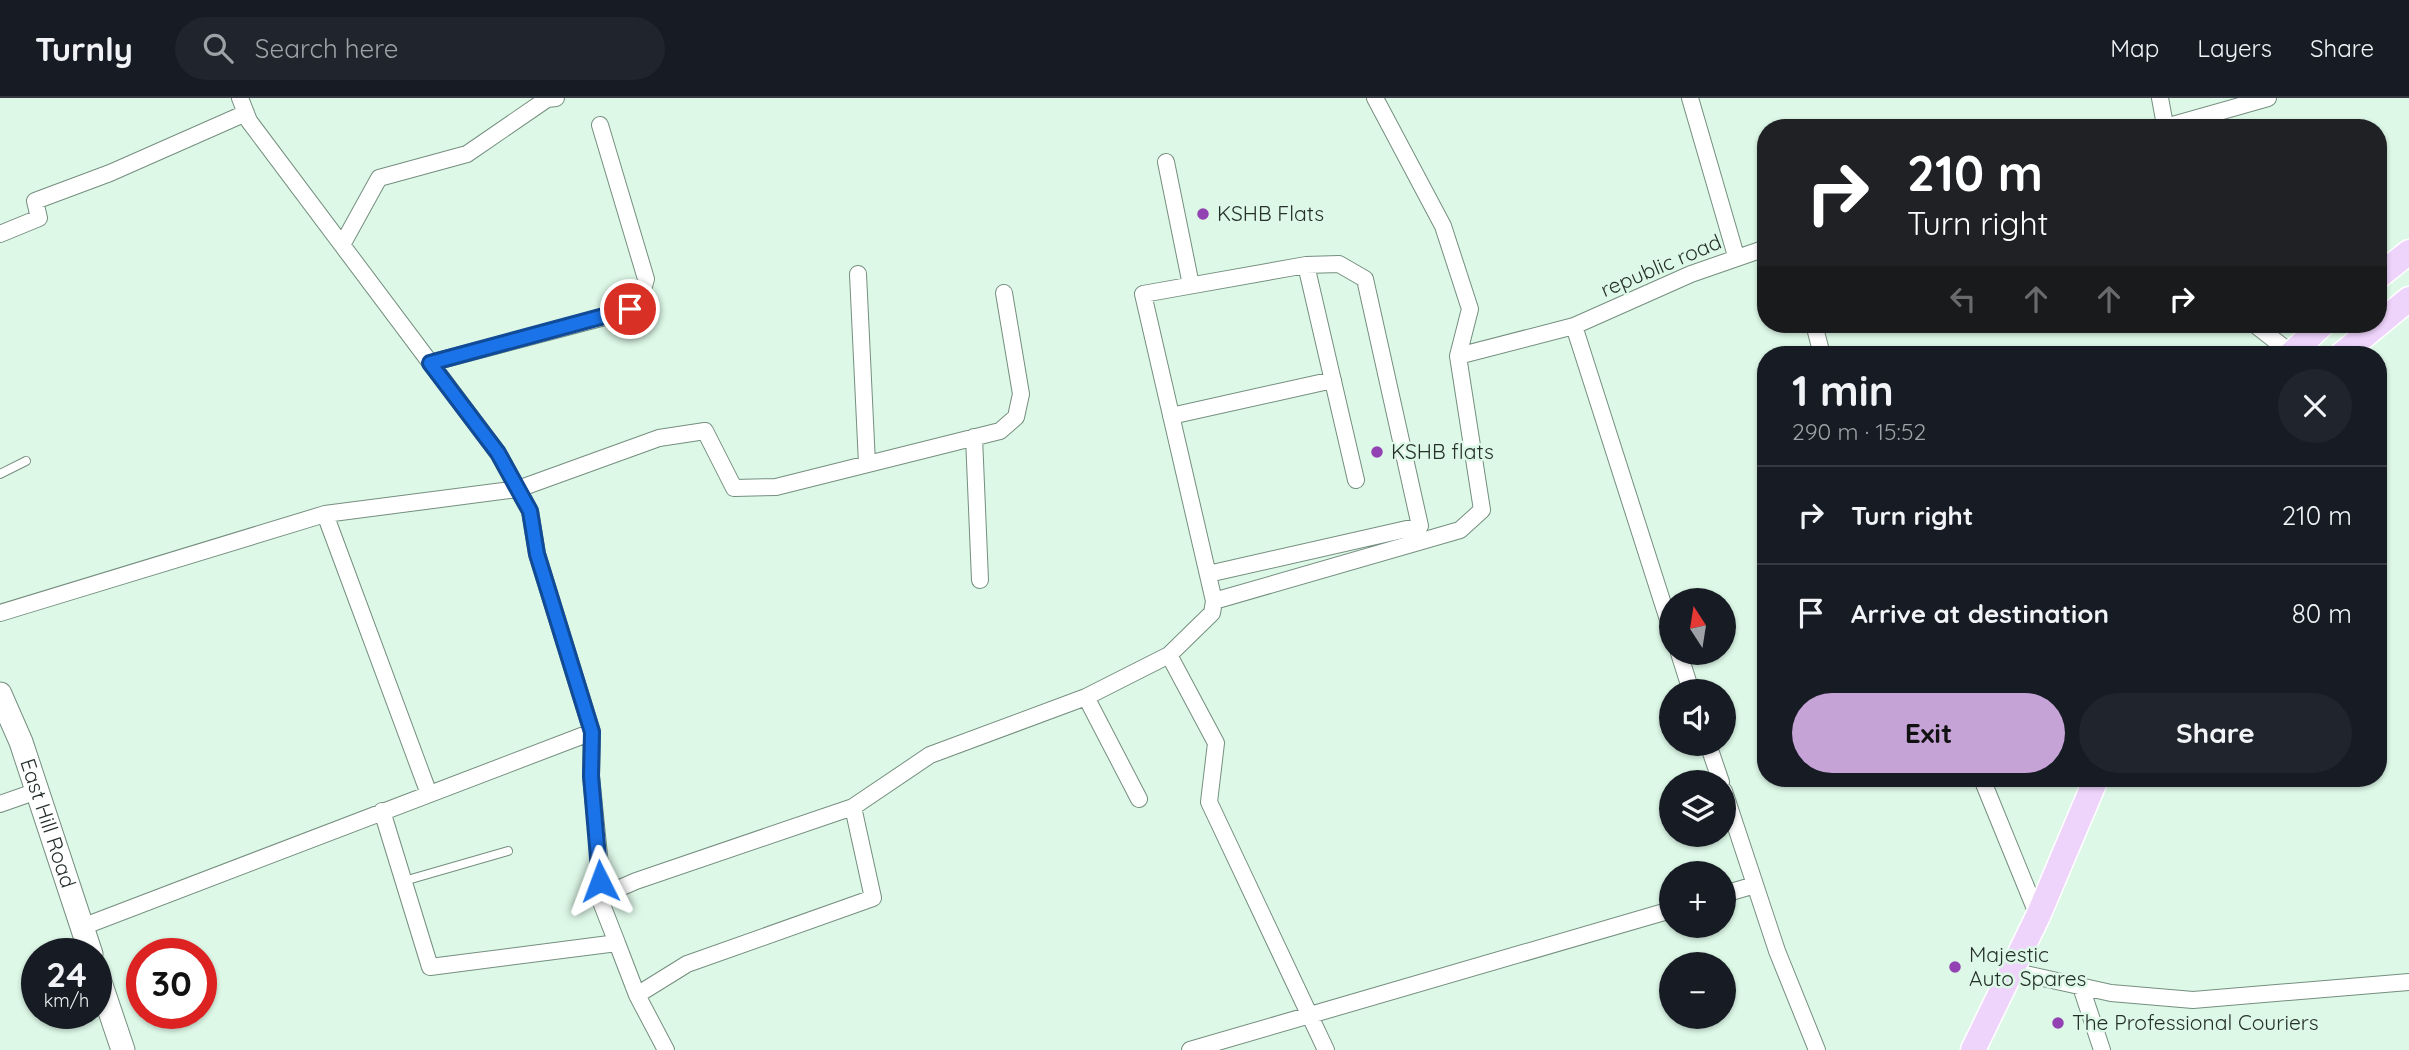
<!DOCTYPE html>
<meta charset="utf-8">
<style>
:root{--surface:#171b24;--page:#20242c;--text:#f1f3f6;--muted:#9ea1a6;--line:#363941;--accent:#c6a3d7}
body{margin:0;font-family:Quicksand,sans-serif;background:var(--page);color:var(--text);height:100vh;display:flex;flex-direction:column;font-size:26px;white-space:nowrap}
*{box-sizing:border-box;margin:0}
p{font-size:23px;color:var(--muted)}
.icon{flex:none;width:38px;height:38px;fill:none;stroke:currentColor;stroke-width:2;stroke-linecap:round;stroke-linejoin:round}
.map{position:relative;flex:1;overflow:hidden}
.sheet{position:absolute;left:1757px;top:248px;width:630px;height:441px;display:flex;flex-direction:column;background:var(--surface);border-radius:28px;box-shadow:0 2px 5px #0004}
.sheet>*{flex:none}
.top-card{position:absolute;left:1757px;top:21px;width:630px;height:214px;border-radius:28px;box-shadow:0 2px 5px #0004;background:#202124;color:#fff;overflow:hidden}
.needle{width:46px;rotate:348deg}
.tools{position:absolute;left:1659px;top:490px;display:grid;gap:14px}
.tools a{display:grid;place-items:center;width:77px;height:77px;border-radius:50%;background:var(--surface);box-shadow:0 2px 5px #0004;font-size:35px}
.speed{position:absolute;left:21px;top:840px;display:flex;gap:14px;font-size:35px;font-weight:700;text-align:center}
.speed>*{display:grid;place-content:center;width:91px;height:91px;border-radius:50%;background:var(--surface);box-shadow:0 2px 5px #0004;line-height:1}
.speed small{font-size:18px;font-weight:400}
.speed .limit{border:10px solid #d22;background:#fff;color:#111}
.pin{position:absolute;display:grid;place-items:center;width:60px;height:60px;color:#fff;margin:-30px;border:4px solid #fff;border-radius:50%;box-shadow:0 2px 7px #0007}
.me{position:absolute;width:77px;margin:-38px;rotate:357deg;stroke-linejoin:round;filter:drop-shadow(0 0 5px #0008)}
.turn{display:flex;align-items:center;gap:24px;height:147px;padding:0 35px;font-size:32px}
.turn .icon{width:91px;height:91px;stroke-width:2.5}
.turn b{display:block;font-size:49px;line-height:60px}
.lanes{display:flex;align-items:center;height:66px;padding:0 35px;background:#0003;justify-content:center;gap:35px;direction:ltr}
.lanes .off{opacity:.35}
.round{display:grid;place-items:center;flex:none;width:74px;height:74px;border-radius:37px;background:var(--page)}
.summary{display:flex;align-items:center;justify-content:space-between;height:119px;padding:0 35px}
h1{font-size:42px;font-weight:700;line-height:52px}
.action{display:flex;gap:14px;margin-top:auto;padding:14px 35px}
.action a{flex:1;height:80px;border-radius:42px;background:var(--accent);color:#111;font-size:28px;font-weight:700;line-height:80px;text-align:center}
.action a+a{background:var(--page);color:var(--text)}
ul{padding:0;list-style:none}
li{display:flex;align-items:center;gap:21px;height:98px;padding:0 35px;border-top:2px solid var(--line)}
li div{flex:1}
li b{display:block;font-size:26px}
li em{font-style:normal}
header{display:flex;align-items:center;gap:42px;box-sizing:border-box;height:98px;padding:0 35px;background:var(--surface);border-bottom:2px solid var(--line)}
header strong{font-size:33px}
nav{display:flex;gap:38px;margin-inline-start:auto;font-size:24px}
.search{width:490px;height:63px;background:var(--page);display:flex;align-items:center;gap:18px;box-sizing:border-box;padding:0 24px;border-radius:38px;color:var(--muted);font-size:26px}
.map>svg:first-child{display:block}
</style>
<header>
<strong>Turnly</strong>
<div class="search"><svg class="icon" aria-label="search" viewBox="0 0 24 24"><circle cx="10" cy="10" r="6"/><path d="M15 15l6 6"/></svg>Search here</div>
<nav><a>Map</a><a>Layers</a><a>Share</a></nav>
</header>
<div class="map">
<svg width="2409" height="952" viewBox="0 0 2409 952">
<rect width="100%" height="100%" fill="#ddf8e7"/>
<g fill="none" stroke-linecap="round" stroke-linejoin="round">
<defs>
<path id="lane" d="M0 376 26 363
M404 783 508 753"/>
<path id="street" d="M240 0 249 23 498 355 530 413 537 456 592 634 591 678 600 767 599 799 617 845
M1690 0 1736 158
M2160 0 2165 27
M2162 30 2268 0
M1166 64 1191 187
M0 136 39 120 35 103 110 75 246 15
M342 147 379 80 467 56 547 1 556 0
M858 176 867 366
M1814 226 1822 257
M2254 226 2291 255
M1574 228 1691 176 1766 150
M1458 258 1574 228 1671 531
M430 265 605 219C631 210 639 210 646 181L600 27
M1171 318 1333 282
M974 339 980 482
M325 416 429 696
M1208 476 1420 428 1365 181 1339 166 1306 167
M1214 503 1143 196 1306 167 1356 382
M0 515 325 416 518 391 659 340 705 333 734 390 776 389 1000 333 1016 319 1021 296 1004 195
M1679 555 1691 593
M1169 557 1216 645 1209 704 1326 952
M1086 599 1169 557 1212 515 1214 503 1460 432 1482 412 1458 258 1470 211 1443 128 1375 0
M1708 646 1721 684
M1982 681 2038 818
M1724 693 1777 853 1817 952
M0 706 37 693
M382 713 430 869 617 845 637 897 666 952
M1724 796 1755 787
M599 799 636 783 853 709
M82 829 592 634
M2012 873 2111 895 2193 902 2409 884
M2081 889 2102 952
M637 897 687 866 873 800 853 709 930 657 1086 599 1139 701
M1190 952 1671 812"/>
<g id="secondary">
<path id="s1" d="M0 596 21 644 91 856"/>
<path d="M96 872 123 952"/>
</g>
<path id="primary" d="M2378 179 2409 154
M2290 257 2323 226
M2341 257 2409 201
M1973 952 2038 818 2096 681"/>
</defs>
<!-- lane casing -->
<use href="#lane" stroke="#758e7f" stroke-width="10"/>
<!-- street casing -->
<use href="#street" stroke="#758e7f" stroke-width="18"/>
<!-- secondary casing -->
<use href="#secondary" stroke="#758e7f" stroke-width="25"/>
<!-- primary casing -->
<use href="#primary" stroke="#fff" stroke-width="27"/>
<!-- lane -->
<use href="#lane" stroke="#fff" stroke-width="8"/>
<!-- street -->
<use href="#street" stroke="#fff" stroke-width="16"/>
<!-- secondary -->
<use href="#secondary" stroke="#fff" stroke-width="23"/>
<!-- primary -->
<use href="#primary" stroke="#eed4fb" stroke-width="24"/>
</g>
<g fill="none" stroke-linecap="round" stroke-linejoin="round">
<defs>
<path id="route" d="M600 783 591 678 592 634 537 456 530 413 498 355 430 265 630 211"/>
</defs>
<!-- route casing -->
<use href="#route" stroke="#114b97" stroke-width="18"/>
<!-- route -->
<use href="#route" stroke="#1a73e8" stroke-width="12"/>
</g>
<!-- markers -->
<g fill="#9242b2" stroke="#ddf8e7" stroke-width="2.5">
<circle cx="1203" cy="116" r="7"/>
<circle cx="1377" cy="354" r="7"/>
<circle cx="1955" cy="869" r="7"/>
<circle cx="2058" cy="925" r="7"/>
</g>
<g text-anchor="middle" stroke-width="5" stroke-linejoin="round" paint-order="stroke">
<!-- poi labels -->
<g font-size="21" fill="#26302a" stroke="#ddf8e7" text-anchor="start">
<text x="1217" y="123">KSHB Flats</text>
<text x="1391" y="361">KSHB flats</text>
<text x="1969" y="864">Majestic<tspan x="1969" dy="24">Auto Spares</tspan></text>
<text x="2072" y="932">The Professional Couriers</text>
</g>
<!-- street labels -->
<g font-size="21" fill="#26302a" stroke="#ddf8e7">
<text transform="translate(1661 168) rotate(-23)" y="7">republic road</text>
<text dy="7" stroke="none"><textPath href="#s1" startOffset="138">East Hill Road</textPath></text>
</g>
</g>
</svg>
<div class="tools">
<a><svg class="needle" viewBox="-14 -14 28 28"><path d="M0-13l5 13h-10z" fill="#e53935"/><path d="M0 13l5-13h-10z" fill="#9ea1a6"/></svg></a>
<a><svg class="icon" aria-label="sound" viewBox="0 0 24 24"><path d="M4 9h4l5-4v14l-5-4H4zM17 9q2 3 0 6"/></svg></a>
<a><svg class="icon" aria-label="layers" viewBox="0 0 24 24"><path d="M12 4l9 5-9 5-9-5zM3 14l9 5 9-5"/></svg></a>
<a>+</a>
<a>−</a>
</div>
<div class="speed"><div>24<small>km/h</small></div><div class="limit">30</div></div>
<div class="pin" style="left:630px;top:211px;background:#d93025"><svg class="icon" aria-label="arrive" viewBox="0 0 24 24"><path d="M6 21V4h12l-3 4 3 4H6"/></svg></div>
<svg class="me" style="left:600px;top:783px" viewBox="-20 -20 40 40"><path d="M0-17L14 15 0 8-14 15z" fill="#1a73e8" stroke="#fff" stroke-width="4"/></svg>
<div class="top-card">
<div class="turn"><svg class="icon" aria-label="right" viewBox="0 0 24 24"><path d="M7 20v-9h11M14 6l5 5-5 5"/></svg><div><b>210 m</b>Turn right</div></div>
<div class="lanes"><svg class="icon off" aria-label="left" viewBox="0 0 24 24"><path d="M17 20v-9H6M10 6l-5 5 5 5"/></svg><svg class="icon off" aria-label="ahead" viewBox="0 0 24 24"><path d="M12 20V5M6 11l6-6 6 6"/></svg><svg class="icon off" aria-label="ahead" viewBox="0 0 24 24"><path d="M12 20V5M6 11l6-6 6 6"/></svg><svg class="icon" aria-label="right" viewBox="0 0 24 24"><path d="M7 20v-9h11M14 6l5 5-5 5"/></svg></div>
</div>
<section class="sheet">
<div class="summary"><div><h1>1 min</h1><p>290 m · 15:52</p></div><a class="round"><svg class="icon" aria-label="close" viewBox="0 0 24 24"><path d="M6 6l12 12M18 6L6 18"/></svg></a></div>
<ul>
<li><svg class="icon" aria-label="right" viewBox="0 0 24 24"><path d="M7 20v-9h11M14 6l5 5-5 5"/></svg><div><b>Turn right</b></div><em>210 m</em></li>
<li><svg class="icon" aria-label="arrive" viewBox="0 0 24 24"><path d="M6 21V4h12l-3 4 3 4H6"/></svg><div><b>Arrive at destination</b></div><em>80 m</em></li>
</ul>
<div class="action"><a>Exit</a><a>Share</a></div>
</section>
</div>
